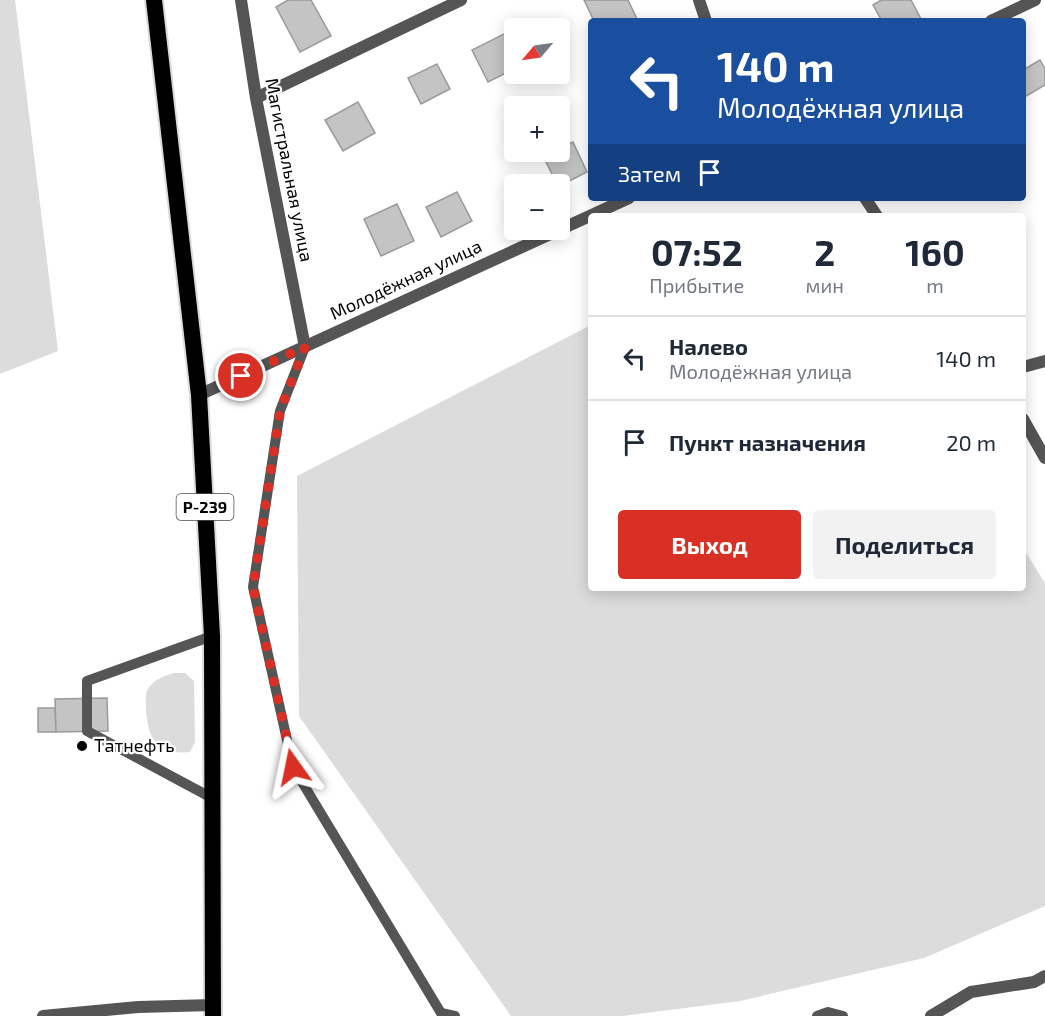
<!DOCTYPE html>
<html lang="ru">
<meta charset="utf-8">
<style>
:root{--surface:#fff;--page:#f2f2f3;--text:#1f2937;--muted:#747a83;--line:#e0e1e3;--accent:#d93025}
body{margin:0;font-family:"Exo 2",sans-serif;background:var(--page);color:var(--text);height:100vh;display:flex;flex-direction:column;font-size:22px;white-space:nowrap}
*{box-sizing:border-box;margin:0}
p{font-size:20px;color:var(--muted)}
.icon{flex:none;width:33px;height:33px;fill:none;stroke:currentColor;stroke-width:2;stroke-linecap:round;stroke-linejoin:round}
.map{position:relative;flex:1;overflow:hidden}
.sheet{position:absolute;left:588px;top:213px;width:438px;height:378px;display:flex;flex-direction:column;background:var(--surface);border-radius:6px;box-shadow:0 3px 15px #0003}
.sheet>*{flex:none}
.top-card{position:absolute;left:588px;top:18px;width:438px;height:183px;border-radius:6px;box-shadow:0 3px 15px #0003;background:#1a4fa0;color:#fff;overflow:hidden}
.needle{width:39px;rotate:241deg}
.controls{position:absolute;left:504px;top:18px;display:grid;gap:12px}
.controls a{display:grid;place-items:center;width:66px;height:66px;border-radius:6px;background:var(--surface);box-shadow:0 3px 15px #0003;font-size:30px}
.pin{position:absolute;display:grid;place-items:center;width:51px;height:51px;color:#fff;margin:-26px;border:3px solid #fff;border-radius:50%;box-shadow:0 2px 6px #0007}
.me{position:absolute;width:66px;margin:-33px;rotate:348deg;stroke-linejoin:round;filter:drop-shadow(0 0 4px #0008)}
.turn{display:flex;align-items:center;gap:21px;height:126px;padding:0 30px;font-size:27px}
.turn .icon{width:78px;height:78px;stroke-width:2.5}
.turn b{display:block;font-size:42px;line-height:51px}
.then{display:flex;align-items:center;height:57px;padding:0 30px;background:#0003;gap:12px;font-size:22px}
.eta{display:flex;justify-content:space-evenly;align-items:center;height:102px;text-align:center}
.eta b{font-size:36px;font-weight:700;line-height:42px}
.primary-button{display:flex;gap:12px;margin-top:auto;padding:12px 30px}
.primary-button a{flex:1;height:69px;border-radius:6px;background:var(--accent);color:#fff;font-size:24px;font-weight:700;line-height:69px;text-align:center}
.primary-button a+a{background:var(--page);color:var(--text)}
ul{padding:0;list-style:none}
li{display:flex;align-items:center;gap:18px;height:84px;padding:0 30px;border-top:2px solid var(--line)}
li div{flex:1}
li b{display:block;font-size:22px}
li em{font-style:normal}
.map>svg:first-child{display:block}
</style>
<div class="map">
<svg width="1045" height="1016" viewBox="0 0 1045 1016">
<rect width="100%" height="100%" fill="#fff"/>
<!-- green -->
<path fill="#dcdcdc" d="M0 0H15L58 351 0 374Z
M591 325V588H1023V548L1045 583V906L924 958 740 1001 622 1016H511L299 716 297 476Z
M174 673H185L194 681 195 742 190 752C158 755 148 740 146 710 146 705 145 696 147 691 152 680 164 676 174 673Z"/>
<!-- building -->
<path fill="#c4c4c4" stroke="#999" stroke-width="1.5" d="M288 0H311L331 36 300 52 276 7Z
M584 0H628L638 21H594Z
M881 0H911L921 19 918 21H882L873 5Z
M512 30 514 36V69L488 82 472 50Z
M1040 60 1045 69V85L1023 98V70Z
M437 64 450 89 421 104 408 78Z
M358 102 375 133 343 151 325 120Z
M573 142 587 172 560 186 557 184 543 156 553 152H560V148Z
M457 192 472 221 441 237 426 207Z
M397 204 414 241 381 256 364 219Z
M107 698 108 731 56 732 55 699Z
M38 708H55L56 732H38Z"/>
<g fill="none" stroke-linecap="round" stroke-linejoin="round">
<defs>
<path id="trunk" d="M154 0 199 395 212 636 213 1016"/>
</defs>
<!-- trunk casing -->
<use href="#trunk" stroke="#dbdbdb" stroke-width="20"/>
<!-- service -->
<path stroke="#555" stroke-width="10" d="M305 347 280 411 253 587 293 767 441 1013 455 1016
M212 636 87 681V731L212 798
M817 1016 828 1012 843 1016"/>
<!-- minor -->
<path stroke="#555" stroke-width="12" d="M241 0 256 98 305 347
M699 0 706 21
M991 21 1035 0
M256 98 461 0
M1023 419 1045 458
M43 1016 138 1007 213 1005
M931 1016 971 992 1034 982 1045 976"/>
<!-- tertiary -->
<path stroke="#555" stroke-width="12" d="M865 198 877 216
M1023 367 1045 361
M199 395 629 198"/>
<!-- trunk -->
<use href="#trunk" stroke="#000" stroke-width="16"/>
</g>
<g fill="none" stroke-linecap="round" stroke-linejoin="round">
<!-- route -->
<path stroke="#d93025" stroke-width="10" stroke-dasharray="0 18" d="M241 376 305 347 280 411 253 587 293 767"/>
</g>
<!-- markers -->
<circle fill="#000" stroke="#fff" stroke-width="2" cx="82" cy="746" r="6"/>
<g text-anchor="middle" stroke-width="4.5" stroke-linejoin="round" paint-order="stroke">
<!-- shield labels -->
<rect fill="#fff" stroke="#4c4c4c" stroke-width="1.5" x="176.5" y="494" width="57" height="26" rx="4.5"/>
<g font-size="16" font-weight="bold" fill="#000">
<text x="205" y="513">Р-239</text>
</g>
<!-- street labels -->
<g font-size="18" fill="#000" stroke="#fff">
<text transform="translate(289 170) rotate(79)" y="6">Магистральная улица</text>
<text transform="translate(406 280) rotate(-25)" y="6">Молодёжная улица</text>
</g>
<!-- poi labels -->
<g font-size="18" fill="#000" stroke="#fff" text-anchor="start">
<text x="94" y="752">Татнефть</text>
</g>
</g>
</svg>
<div class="controls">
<a><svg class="needle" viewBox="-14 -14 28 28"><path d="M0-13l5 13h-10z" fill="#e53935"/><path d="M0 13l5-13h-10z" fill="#747a83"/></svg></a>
<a>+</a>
<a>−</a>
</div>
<div class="pin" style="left:241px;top:376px;background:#d93025"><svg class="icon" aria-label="arrive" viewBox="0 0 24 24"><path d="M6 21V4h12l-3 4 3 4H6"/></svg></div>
<svg class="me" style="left:293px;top:767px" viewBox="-20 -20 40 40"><path d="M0-17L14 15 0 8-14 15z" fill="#d93025" stroke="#fff" stroke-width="4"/></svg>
<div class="top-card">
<div class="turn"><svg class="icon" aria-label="left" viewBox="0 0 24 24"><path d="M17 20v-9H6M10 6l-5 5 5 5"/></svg><div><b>140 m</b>Молодёжная улица</div></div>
<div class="then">Затем<svg class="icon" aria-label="arrive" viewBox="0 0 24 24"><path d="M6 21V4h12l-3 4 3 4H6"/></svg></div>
</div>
<section class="sheet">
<div class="eta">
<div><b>07:52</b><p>Прибытие</p></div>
<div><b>2</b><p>мин</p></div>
<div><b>160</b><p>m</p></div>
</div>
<ul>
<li><svg class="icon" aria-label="left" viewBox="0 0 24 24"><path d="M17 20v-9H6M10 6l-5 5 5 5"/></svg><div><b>Налево</b><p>Молодёжная улица</p></div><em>140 m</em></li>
<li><svg class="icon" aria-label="arrive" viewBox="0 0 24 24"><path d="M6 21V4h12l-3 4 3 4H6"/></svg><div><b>Пункт назначения</b></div><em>20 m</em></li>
</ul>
<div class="primary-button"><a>Выход</a><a>Поделиться</a></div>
</section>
</div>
